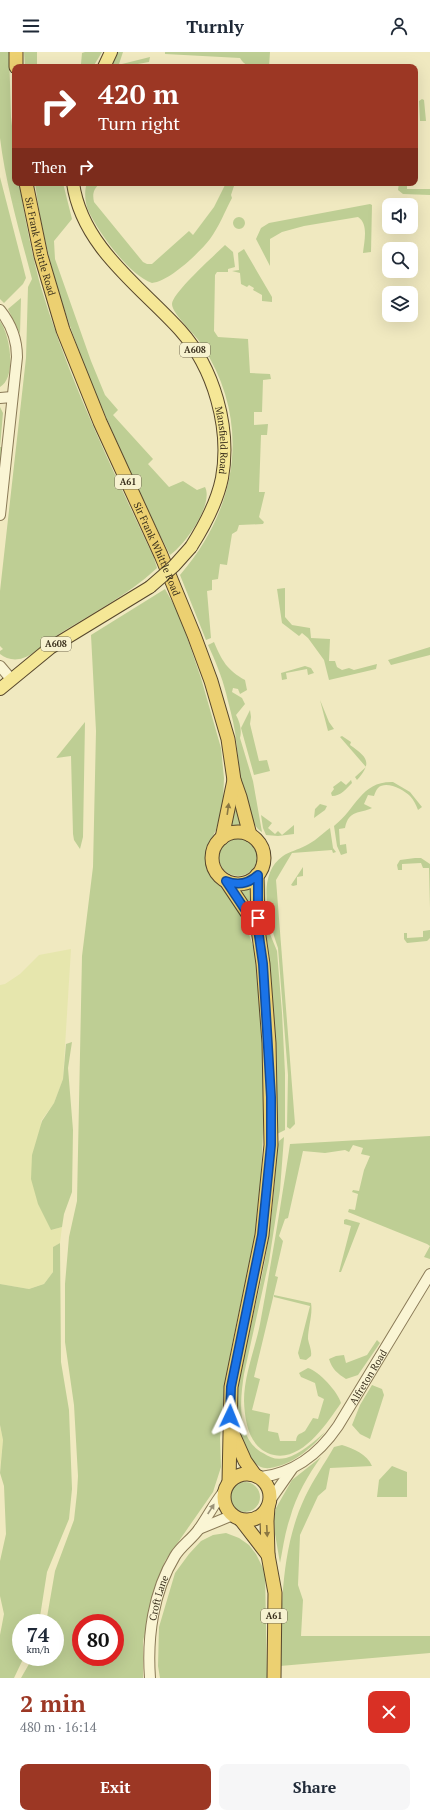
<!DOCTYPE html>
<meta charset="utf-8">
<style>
:root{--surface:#fff;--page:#f6f6f7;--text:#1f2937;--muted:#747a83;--accent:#9c3724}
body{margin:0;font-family:"PT Serif",serif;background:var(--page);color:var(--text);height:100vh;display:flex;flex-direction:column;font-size:15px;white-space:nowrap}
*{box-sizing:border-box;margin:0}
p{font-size:13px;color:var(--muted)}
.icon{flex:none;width:22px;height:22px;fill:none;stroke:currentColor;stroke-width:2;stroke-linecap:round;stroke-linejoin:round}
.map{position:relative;height:1626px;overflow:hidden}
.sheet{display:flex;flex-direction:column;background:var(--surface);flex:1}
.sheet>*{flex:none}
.hud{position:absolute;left:12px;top:12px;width:406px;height:122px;border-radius:8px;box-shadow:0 4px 16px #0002;background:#9c3724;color:#fff;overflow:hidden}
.fabs{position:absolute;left:382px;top:146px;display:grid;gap:8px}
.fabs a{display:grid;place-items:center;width:36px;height:36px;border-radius:8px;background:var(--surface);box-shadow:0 4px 16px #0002;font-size:20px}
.speed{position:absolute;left:12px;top:1562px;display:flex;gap:8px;font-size:20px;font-weight:700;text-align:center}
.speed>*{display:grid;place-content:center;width:52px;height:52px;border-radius:50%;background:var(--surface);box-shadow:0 4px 16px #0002;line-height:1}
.speed small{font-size:10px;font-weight:400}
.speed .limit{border:6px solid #d22;background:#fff;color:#111}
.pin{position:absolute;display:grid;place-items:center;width:34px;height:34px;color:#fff;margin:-17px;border-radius:8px;box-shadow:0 2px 6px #0006}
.me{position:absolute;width:44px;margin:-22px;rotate:2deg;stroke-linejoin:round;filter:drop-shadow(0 0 3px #0008)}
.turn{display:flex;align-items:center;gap:14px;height:84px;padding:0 20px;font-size:18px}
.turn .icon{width:52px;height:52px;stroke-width:2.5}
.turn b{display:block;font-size:28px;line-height:34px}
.then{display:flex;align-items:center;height:38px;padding:0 20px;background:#0003;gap:8px;font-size:15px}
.round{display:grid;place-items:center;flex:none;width:42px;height:42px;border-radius:8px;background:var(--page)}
.head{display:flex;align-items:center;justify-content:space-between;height:68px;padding:0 20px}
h1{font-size:24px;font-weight:600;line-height:30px;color:var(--accent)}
.cta{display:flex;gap:8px;margin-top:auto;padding:8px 20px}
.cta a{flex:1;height:46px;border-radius:8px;background:var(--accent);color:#fff;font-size:16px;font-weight:600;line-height:46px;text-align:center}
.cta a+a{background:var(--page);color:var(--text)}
header{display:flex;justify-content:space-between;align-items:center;height:52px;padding:0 20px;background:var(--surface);font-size:18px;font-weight:600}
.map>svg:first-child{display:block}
</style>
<header><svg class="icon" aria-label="menu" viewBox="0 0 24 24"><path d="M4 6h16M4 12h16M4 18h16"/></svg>Turnly<svg class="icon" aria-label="person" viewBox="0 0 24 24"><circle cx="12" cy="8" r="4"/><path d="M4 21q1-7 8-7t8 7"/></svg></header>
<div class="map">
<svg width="430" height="1626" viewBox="0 0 430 1626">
<rect width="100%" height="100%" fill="#f0e9c0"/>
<!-- farmland -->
<path fill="#e6e6ad" d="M71 897 63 1027 54 1051 41 1069 51 1178 62 1175 60 1191 53 1195V1220L44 1232 29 1237 0 1232V933L5 932 20 922 39 903Z
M0 1373 3 1388 0 1418Z"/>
<!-- green -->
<path fill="#bece94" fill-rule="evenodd" d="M0 0H9L11 65 15 101V131H19C25 165 31 199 40 232 68 327 112 416 154 506L157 516C126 545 88 563 53 586 43 592 34 603 23 606 15 609 6 607 0 602V599L3 597 0 594V539L26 306 28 235 32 227C20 181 6 134 0 86 0 58 0 28 0 0Z
M24 0H37V15H25Z
M85 0H102L93 15H84L81 12 82 1Z
M118 0H123L118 15H111Z
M165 0H270L269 15C257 15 247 18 240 6L165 2Z
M150 5 149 10 121 15 122 12Z
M422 47 424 48 426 69H420L419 49Z
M0 125 26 226 23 232 4 251 0 247Z
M35 131H63L72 167 54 189 55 207 91 309 105 343 118 358 113 363 153 407 148 412 169 435 183 429 197 438 205 435C214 452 185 493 170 503 153 470 138 436 122 401 83 315 47 226 35 131Z
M87 131H100C94 137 92 141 94 150L143 210 147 212H152L189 179 193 183 214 155 226 131H235L231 143 232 146C225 159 219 175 210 187 199 201 170 229 152 231 129 223 98 180 88 158 85 150 84 139 87 131Z
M399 131H407V137H430V143L403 142 398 138Z
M370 152 372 153 371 200 363 201C364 190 369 172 358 165L304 174 282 180 270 187V214L256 187 261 176 269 171Z
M233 171a6 6 0 1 1 12 0a6 6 0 1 1-12 0Z
M225 193 233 200 235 215 228 217V220H217L215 223 214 279 218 285 248 287 250 321 270 322 271 327 263 328 262 360H254V373L268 372 267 383H261L259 440H265L259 465 264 470 263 472 239 473 237 479 232 482 227 513 220 512 218 527 212 528V538L207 539 211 586 206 588 180 523C238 456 252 370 202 293 196 283 172 262 172 252 173 240 215 203 225 193Z
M244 197 272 245V250L262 249V243L253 238 254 236 249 233 247 235 241 232 240 221 232 219 239 218 238 201Z
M21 246 20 282 8 257Z
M0 269C10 283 17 325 0 335Z
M0 355 3 361 0 395H3L0 422Z
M285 536V565L292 573 310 576 311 586 330 587 329 609H335L337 615 342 618 349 616 354 618 377 612 376 617 329 628 324 608 308 586 302 581 299 584 282 571 277 537Z
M165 537 179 562 201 626 221 696 224 726 223 751 216 778 207 795 206 811 211 824 232 848 242 863 255 899 262 990 264 1058 261 1126 255 1183 231 1298 224 1342 220 1386 221 1415 213 1440 165 1509 157 1532 143 1589V1626H21L33 1605H55V1571H46L55 1519 74 1468 77 1441 78 1424 74 1353 65 1290V1232L69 1185 77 1149 82 904 93 815 96 679 91 583ZM81 1571H115V1605H81Z
M214 590C222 609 227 618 245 628L247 638 240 642 238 637 233 636 232 640 242 646 245 652 236 663C240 670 242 679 240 686L253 729 262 780C243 771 238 701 235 680 233 667 229 654 226 641 222 625 215 608 208 593Z
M430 595V603L391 613 388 608Z
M305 614 311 616 314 621 308 623 307 617 286 621 287 627 282 628 281 621Z
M320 648 329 670 334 677 328 679Z
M250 658 251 665 250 672 259 709 267 708 270 719 254 723 241 676Z
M85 670 83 785 80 797 74 788 73 782 71 704 56 706Z
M342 684 351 690 350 693C367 705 373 710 357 728L355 725 366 715 340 685Z
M351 728 352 731C346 737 341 744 332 744L331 741 334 737 333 735 341 729 346 733Z
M393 730 410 740 422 755 418 758C416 753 414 748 410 744 404 738 386 728 378 736 376 738 375 741 374 744L368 743 364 752 372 756C360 762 349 757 345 776L339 777 340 793 346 792 347 801 341 803 337 794 334 774C357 756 361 729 393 730Z
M236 745 241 773 227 774Z
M320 752 327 754 325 758 314 766 315 757Z
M261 763 272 771 268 776 275 782 278 779 282 783 294 773V782L278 784 266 783 263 776Z
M330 776 333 796 336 800 333 801 332 798 292 801 276 828 295 1072 290 1077 287 1075 288 1023 278 896C269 870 255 823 283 804 290 799 298 798 305 794 314 790 322 782 330 776Z
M219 805a19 19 0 1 1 38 0a19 19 0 1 1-38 0Z
M415 806H421L430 812V856L429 816H423L421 811 402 812V818H398L397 813 400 808Z
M303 815V824L297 825V833L293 834 291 833Z
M265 827 266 860 270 882 277 899 282 961 285 1021V1078L277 1082C277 1002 272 924 262 845Z
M251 836V857L239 839Z
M430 878V886L427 889 407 891 404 887V881H407V886L423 885V879Z
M72 990 68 1016 73 1078 72 1140 64 1162 62 1175 51 1178 38 1152 31 1127 32 1103 42 1069 54 1051 63 1027 66 992Z
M430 1084V1207L424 1205 430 1194 427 1192 348 1160 349 1157 355 1158 358 1142 352 1140 353 1138 359 1139 364 1118 370 1104 361 1102 363 1096 353 1093 349 1100 345 1098 325 1101 303 1099 288 1166 285 1167 279 1184 283 1189 275 1224 278 1225 254 1325 260 1327 252 1358 270 1362 268 1379 278 1381 280 1389H296C297 1381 299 1383 305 1379L313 1366 318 1367 324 1347 318 1344 315 1331 301 1325 299 1321 308 1316C319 1319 338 1340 341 1351 327 1371 303 1409 274 1403 249 1397 245 1371 244 1349 244 1323 255 1297 260 1272 271 1212 281 1153 290 1092Z
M284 1085 280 1138 269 1209 244 1322C240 1348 236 1387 263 1401 271 1406 276 1408 286 1406 300 1402 314 1390 325 1380 311 1397 292 1413 270 1416 260 1417 255 1412 250 1405 225 1368 241 1318 250 1278 256 1249 264 1219 268 1189 273 1158 275 1126 277 1095L279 1089Z
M346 1167 360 1171 341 1220H339L351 1174 344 1172V1168Z
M60 1191 61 1310 69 1358 72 1437 69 1467 47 1520 39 1571H21V1605H24L14 1626H0V1583L4 1562 0 1544V1509L6 1482 4 1434 0 1421 3 1388 0 1373V1232L29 1237 44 1232 53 1220V1195Z
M274 1243 311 1251C313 1262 308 1275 308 1287 309 1293 312 1298 311 1304L306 1308 300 1307 298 1301 310 1254 274 1245Z
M377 1288 380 1291 358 1323 346 1327C338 1322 332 1317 329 1307L336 1304 344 1303 346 1311 367 1303Z
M372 1333 382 1337 384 1343 370 1387 360 1382 352 1373 360 1353Z
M342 1393C354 1397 367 1402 372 1414L330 1416 326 1437 318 1444 300 1483 298 1533 303 1548 301 1584H430V1601L280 1614C282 1558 280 1498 305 1445 313 1428 325 1411 334 1395Z
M321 1405C308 1423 296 1444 290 1466 285 1480 283 1496 280 1511L275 1482 274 1467 276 1456 292 1428Z
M392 1414 407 1420V1445H377L379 1428Z
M230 1445a15 15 0 1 1 30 0a15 15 0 1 1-30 0Z
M226 1481 239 1486 249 1493 256 1502 265 1520 267 1626H160L158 1614 159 1575 175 1521 189 1502 201 1489 213 1483Z"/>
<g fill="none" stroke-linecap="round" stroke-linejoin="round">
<defs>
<g id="tertiary">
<path d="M0 258C12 273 17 287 17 305L0 463"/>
<path d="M0 346 12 345"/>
<path d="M0 614 11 627"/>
<path id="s1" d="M261 1425C295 1421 319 1402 338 1374L430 1222"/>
<path d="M271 1447 292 1417"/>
<path d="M199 1477 233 1463"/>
<path id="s2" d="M150 1626C147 1585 153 1540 175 1504 181 1494 192 1487 199 1477 208 1464 215 1450 225 1438"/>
</g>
<g id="primary">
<path d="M104 15 111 0"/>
<path id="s3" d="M73 131C82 195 140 234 180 278 214 316 231 376 222 426 217 451 205 473 191 495"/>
<path d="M0 637 50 596 150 535"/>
</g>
<g id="trunk">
<path d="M16 0V15"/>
<path id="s4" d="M26 131 41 204 63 278 100 370 161 503 194 583 211 629 228 687 234 728 240 745 250 783"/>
<circle cx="238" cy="806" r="26"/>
<path d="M222 786 234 728"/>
<path d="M226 829 258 877"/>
<path d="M232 1380 245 1409 255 1423"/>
<circle cx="247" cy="1445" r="23"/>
<path d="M229 1430 231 1335 262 1183 271 1093 269 991 263 912 258 877 257 823"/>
<path d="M268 1455 267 1469 268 1503 275 1541 274 1626"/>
<path d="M241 1468 268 1503"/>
</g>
</defs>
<!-- tertiary casing -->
<use href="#tertiary" stroke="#8a7a57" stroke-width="12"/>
<!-- primary casing -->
<use href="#primary" stroke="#57472c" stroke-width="14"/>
<!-- trunk casing -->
<use href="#trunk" stroke="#57472c" stroke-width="15"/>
<!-- tertiary -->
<use href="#tertiary" stroke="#faf5d4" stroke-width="10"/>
<!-- primary -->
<use href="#primary" stroke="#f5e796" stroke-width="12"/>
<!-- trunk -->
<use href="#trunk" stroke="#ecd071" stroke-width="13"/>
<defs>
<path id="primary-bridge" d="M150 535 174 514 191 495"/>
</defs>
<!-- primary-bridge casing -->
<use href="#primary-bridge" stroke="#57472c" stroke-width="14" stroke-linecap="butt"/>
<!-- primary-bridge -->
<use href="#primary-bridge" stroke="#f5e796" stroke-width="12"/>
</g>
<!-- one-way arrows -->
<defs><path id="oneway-solid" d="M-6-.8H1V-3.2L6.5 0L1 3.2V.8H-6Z"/></defs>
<g fill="#8a7742">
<use href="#oneway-solid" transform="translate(228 757) rotate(-82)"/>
<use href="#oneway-solid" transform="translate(267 1479) rotate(87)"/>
</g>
<use fill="#9a9278" href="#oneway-solid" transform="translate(211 1457) rotate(-57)"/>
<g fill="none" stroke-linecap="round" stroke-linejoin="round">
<defs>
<path id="route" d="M230 1364 231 1335 262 1183 271 1093V1045L263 912 258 877 226 829C238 834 248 832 258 823V866"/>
</defs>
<!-- route casing -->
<use href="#route" stroke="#114b97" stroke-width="10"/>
<!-- route -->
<use href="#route" stroke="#1a73e8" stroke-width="7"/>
</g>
<g text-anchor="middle" stroke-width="3" stroke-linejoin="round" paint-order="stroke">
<!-- shield labels -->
<g fill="#f7f2d0" stroke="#726a52" stroke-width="1">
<rect x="180" y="291" width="30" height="14" rx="3"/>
<rect x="115" y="423" width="26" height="14" rx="3"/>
<rect x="41" y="585" width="30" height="14" rx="3"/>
<rect x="261" y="1557" width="26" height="14" rx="3"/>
</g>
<g font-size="9" font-weight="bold" fill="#392f1c">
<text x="195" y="301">A608</text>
<text x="128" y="433">A61</text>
<text x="56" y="595">A608</text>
<text x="274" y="1567">A61</text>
</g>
<!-- street labels -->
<g font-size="10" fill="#392f1c" stroke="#f7f2d0">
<text dy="4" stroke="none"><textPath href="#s4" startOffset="65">Sir Frank Whittle Road</textPath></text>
<text dy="4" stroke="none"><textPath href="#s3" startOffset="306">Mansfield Road</textPath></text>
<text dy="4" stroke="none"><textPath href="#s4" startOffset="390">Sir Frank Whittle Road</textPath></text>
<text dy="4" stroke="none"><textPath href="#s1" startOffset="153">Alfreton Road</textPath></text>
<text dy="4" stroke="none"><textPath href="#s2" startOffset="81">Croft Lane</textPath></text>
</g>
</g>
</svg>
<div class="fabs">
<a><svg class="icon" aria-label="sound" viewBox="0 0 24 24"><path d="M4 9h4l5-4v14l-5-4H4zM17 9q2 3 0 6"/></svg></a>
<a><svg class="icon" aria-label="search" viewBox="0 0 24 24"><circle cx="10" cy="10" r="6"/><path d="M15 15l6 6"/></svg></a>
<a><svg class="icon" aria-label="layers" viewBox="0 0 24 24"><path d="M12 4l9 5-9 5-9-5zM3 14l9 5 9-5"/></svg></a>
</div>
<div class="speed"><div>74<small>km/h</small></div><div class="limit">80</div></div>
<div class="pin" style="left:258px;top:866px;background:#d93025"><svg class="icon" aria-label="arrive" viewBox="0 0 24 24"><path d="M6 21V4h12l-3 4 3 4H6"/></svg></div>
<svg class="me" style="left:230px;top:1364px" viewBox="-20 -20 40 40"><path d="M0-17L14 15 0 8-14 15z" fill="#1a73e8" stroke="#fff" stroke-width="4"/></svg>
<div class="hud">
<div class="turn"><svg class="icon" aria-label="right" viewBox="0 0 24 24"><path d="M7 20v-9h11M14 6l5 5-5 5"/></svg><div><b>420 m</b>Turn right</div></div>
<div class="then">Then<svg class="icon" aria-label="right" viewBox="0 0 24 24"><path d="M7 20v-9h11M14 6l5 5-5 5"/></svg></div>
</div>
</div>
<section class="sheet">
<div class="head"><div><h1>2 min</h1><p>480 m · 16:14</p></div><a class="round" style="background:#d93025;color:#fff"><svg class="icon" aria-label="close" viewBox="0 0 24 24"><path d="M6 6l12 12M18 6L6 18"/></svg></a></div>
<div class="cta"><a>Exit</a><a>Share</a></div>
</section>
